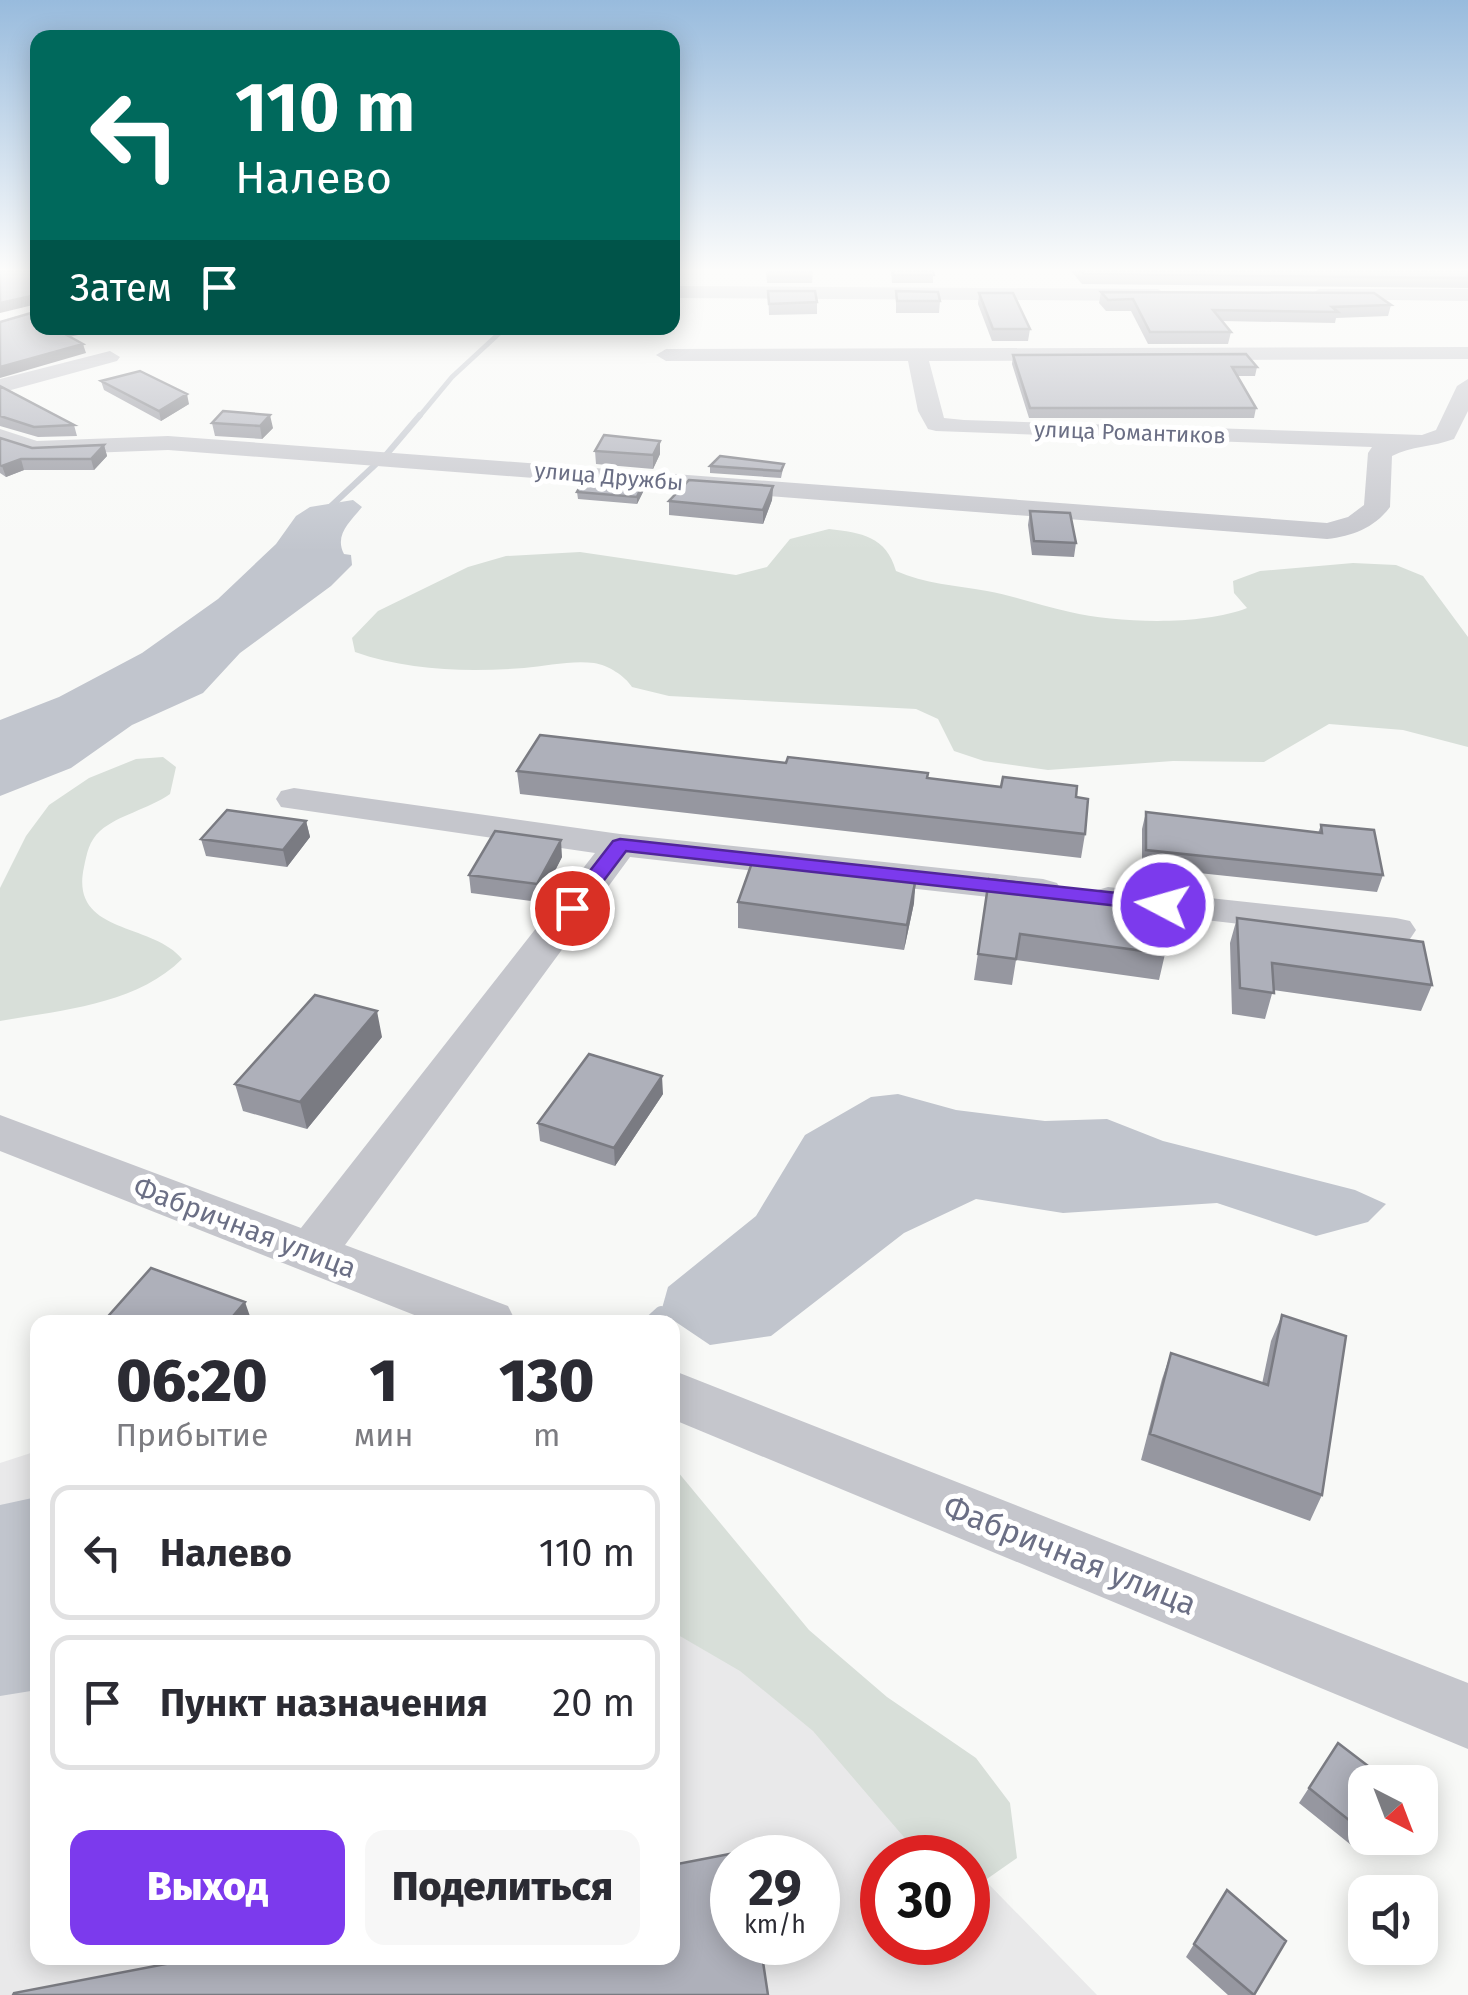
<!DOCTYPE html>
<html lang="ru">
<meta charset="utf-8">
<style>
:root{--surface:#fff;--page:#f7f7f7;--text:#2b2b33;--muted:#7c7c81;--line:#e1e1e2;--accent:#7c3aed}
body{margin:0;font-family:"Fira Sans",sans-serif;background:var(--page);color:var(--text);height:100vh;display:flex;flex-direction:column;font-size:38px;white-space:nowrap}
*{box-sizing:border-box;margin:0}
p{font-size:32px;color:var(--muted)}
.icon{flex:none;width:55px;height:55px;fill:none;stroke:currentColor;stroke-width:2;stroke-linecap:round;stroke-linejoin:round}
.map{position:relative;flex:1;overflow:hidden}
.drawer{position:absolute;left:30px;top:1315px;width:650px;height:650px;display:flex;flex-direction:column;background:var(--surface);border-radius:20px;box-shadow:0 5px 25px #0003}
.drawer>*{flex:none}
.hud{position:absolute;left:30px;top:30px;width:650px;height:305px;border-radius:20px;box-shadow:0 5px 25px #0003;background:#00695c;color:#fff;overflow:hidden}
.needle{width:65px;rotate:138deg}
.fabs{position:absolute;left:1348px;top:1765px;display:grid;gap:20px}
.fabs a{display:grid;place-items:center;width:90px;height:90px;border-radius:20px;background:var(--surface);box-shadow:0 5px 25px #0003;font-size:50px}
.speed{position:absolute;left:710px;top:1835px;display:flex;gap:20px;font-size:50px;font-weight:700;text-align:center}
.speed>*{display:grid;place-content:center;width:130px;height:130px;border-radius:50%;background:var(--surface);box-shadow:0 5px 25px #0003;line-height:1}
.speed small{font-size:25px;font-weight:400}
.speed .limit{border:15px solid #d22;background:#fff;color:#111}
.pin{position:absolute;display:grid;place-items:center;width:85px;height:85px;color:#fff;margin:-42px;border:5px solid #fff;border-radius:50%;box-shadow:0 2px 10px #0007}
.me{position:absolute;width:110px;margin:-55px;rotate:276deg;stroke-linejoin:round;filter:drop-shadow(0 0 8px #0008)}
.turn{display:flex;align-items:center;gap:35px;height:210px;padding:0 40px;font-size:45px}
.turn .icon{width:130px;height:130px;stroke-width:2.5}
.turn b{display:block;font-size:70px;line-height:85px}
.then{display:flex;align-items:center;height:95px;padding:0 40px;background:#0003;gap:20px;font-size:38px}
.eta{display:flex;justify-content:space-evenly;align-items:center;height:170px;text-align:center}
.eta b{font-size:60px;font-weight:800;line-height:70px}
.primary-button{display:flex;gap:20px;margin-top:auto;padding:20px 40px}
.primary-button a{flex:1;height:115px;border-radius:20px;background:var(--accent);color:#fff;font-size:40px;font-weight:800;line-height:115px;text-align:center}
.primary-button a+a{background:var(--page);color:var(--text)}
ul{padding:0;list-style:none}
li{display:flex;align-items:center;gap:30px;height:135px;margin:0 20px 15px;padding:0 20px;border:5px solid var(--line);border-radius:20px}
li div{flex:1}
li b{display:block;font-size:38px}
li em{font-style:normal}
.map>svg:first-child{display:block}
</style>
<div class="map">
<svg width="1468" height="1995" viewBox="0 0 1468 1995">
<rect width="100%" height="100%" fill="#f8f9f7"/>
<!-- built -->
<path fill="#e9e9ea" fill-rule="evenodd" d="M37 1451 38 1958H672L673 1560 963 1857 882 1858V1942H968V1863L1097 1995H0V1463ZM732 1858H818V1942H732Z"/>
<!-- green -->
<path fill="#d8dfd9" d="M829 529C862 533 886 536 896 571 925 584 955 585 987 591 1015 596 1042 606 1070 612 1117 623 1202 626 1247 608L1234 593 1233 581 1260 571 1353 563 1396 565 1423 576 1468 637V747L1403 730 1329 724 1264 762 1173 761 1048 770 984 761 954 751 938 719 916 709 669 696 632 687C625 676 608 665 594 663 572 660 546 666 524 668 468 672 409 671 355 652L352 638 378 611 468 567 506 556 580 552 736 575 767 567 790 539Z
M163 757 176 767 170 794C149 809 118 815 100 831 89 841 87 853 84 867 69 935 152 922 182 959 136 1005 61 1010 0 1021V888L26 836 49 805 89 778 136 759Z
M673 1466 809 1630 887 1697 976 1758 1010 1803 1017 1858 974 1888 968 1884V1858L921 1857 813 1731 740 1671 673 1632Z"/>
<!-- water -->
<path fill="#c1c5cd" d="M353 500 362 507C350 522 334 535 344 554L351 555 352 565 331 586 240 653 203 693 132 725 71 768 0 796V720L59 697 142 653 218 599 276 544 296 516 310 507Z
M898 1094 956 1110 1045 1121 1107 1119 1163 1141 1355 1190 1386 1204 1368 1222 1316 1236 1217 1203 1063 1213 976 1199 904 1233 771 1336 710 1345 661 1312 668 1287 756 1216 805 1135 871 1097Z
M37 1497V1690L0 1696V1505Z"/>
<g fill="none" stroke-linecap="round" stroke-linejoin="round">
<!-- stream-far2 -->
<path stroke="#c1c5cd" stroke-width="5" d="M418 418 452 377 505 328"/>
<!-- stream-far1 -->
<path stroke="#c1c5cd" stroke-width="6" d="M386 455 420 415
M329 508 376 464"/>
<!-- stream -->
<path stroke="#c1c5cd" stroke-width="12" d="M650 1322 661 1312"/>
<!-- street -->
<path fill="#c5c6cc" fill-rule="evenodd" d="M672 286 1158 289 1167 295 1158 301 672 298Z
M1319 289H1468V301L1312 299 1310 295Z
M1468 347V359L929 361 944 418 964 420 1422 435 1436 430 1457 386 1468 379V411L1454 439C1433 447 1411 446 1392 456L1390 507C1374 528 1353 536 1327 539L168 450 35 455 0 444V429L37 441 168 436 1327 523 1348 517 1364 505 1368 453 1372 447 936 431 928 429 918 411 908 361H666L656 355 666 349Z
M110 351 120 357 117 361 0 393V379Z
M294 788 620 834 1043 879 1057 883 1062 891 1057 899 1043 903 630 857 345 1245 508 1306 516 1322H432L0 1151V1115L301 1228 595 853 281 807 276 799 281 791Z
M1108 887 1396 918 1410 921 1416 930 1410 939 1396 942 1094 907 1088 899 1094 891Z
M672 1370 1468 1683V1749L672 1419Z"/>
</g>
<!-- wall -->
<path fill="#9697a0" d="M766 271H813L812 283H767Z
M891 271H933V283H892Z
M1071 271H1468V288L1082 284Z
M768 291 817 302V314L769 315Z
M896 291 940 301 939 313H896Z
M1101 292 1391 305 1388 316 1336 318 1335 323 1222 321 1231 332 1228 344H1148L1131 311H1106L1099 303Z
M979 293 1030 329 1028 341H992L978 304Z
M1013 355 1257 367 1255 376H1238L1256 408 1254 418H1029L1012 364Z
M101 381 189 404 161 421 104 390Z
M0 386 74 425 77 436 38 437 0 426Z
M212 423 273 428 262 439 215 436Z
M0 438 32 448 104 445 107 456 94 470H24L6 477 0 473Z
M660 441V454L653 469 596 464 595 451Z
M784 464 781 478 710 473V466Z
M773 486 772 500 763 524 669 515V501Z
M644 490 637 504 578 499 577 492Z
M1030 511 1076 543 1074 557 1032 555 1028 525Z
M517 771 928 778 1076 797 1085 834 1081 858 520 794Z
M1146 812 1318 833 1321 825 1383 875 1377 892 1142 867V829Z
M306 821 310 837 287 867 206 856 201 839Z
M562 857 539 902 471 893 469 875Z
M989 879 1165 954 1159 980 1016 960 1012 985 974 980Z
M738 902 914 903 904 950 738 928Z
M1237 918 1432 985 1421 1011 1273 990 1265 1019 1232 1014 1230 943Z
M382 1037 307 1129 243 1111 235 1084Z
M663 1094 615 1166 540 1141 538 1123Z
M1282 1315 1322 1495 1310 1521 1141 1460 1162 1379 1171 1353 1262 1384 1271 1341Z
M1338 1743 1365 1782V1837L1356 1849 1299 1803Z
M1227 1890 1254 1995H1228L1186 1957Z"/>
<!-- shaded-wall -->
<path fill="#7a7b82" d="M35 295 37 304 0 313V303Z
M64 328H112L59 339 56 329Z
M83 344 86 353 0 378V367Z
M187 394 189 404 161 421 159 411Z
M270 415 273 428 262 439 260 426Z
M660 441V454L653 469V455Z
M104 445 107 456 94 470 91 459Z
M21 459 24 470 6 477 2 466Z
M643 483 644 490 637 504V497Z
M773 486 772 500 763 524V510Z
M306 821 310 837 287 867 283 850Z
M561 840 562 857 539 902 537 884Z
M916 877 914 903 904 950 907 925Z
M377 1011 382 1037 307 1129 300 1102Z
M662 1076 663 1094 615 1166 614 1148Z
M245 1302 252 1322H228Z"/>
<!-- building -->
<path fill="#aeb0ba" stroke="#7a7b82" stroke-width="2.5" d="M0 271H38V298L35 295 0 303Z
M892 271H933L934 275H893Z
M1081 271H1468V278L1084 274Z
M768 291H815L817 302 769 304Z
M896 291 938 292 940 301H897Z
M1101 292 1374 293 1391 305 1332 307 1338 312 1213 310 1231 332H1150L1133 299 1108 300Z
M979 293H1013L1030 329H993Z
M38 311V328H64L56 329 83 344 0 367V322Z
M1246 354 1257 367H1232L1256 408H1030L1013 355Z
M140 371 187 394 159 411 101 381Z
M0 386 74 425 34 427 0 416Z
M223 411 270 415 260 426 212 423Z
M604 435 660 441 653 455 595 451Z
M0 438 32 448 104 445 91 459H21L2 466 0 465Z
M720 456 784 464 781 471 710 466Z
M584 479 643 483 637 497 577 492Z
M689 480 773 486 763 510 669 501Z
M1030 511 1070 513 1076 543 1034 541Z
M540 735 786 763 788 757 928 773 927 778 1001 787 1003 777 1077 786 1076 797 1088 799 1085 834 517 771Z
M227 810 306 821 283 850 201 839Z
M1146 812 1322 833 1321 825 1374 830 1383 875 1146 850Z
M495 831 561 840 537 884 469 875Z
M754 857 916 877 907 925 738 902Z
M989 879 1165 901V954L1020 934 1016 959 978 954Z
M1237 918 1423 942 1432 985 1272 963 1274 993 1240 988Z
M315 995 377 1011 300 1102 235 1084Z
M589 1054 662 1076 614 1148 538 1123Z
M151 1268 245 1302 228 1322H103Z
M1282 1315 1346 1336 1322 1495 1150 1434 1171 1353 1268 1385Z
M1338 1743 1389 1782H1365V1833L1309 1788Z
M745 1851 746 1858H732V1942H760L768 1995H13L14 1993 197 1958H672V1865Z
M1227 1890 1286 1941 1254 1995 1194 1944Z"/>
<!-- sky -->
<linearGradient id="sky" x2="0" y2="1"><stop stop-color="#98bbdd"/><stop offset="0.49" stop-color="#fcfcfb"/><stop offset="1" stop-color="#fcfcfb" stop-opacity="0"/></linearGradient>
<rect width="1468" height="551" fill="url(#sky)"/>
<!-- route -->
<path fill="#7c3aed" stroke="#51269a" stroke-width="2.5" d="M620 839 1163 898 1174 905 1163 911 626 851 580 912H565L562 908 565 903 613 841Z"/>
<g text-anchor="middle" stroke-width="10" stroke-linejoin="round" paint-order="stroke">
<!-- far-street labels -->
<g font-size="22" fill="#6b6f85" stroke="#fff">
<text transform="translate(1130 432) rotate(2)" y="8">улица Романтиков</text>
<text transform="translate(609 476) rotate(5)" y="8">улица Дружбы</text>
</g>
<!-- street labels -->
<g font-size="28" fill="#6b6f85" stroke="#fff">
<text transform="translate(245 1227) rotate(21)" y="10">Фабричная улица</text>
</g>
<!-- near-street labels -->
<g font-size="32" fill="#6b6f85" stroke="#fff">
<text transform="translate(1070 1555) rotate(22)" y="11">Фабричная улица</text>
</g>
</g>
</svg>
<div class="fabs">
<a><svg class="needle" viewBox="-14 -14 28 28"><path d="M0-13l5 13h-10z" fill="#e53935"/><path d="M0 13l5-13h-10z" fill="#7c7c81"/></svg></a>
<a><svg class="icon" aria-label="sound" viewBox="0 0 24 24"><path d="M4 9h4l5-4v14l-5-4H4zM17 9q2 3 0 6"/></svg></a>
</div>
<div class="speed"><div>29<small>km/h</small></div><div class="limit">30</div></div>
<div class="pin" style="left:572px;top:908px;background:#d93025"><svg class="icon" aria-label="arrive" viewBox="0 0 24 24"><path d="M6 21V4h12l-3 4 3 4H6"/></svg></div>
<svg class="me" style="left:1163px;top:905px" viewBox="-20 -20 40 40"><circle r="17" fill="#7c3aed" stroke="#fff" stroke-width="3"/><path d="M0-11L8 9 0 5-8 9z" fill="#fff"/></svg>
<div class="hud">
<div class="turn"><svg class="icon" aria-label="left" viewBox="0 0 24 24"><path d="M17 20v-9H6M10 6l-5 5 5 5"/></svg><div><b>110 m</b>Налево</div></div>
<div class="then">Затем<svg class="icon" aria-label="arrive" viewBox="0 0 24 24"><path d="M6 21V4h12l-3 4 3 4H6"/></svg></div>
</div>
<section class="drawer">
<div class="eta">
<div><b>06:20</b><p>Прибытие</p></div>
<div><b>1</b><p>мин</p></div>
<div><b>130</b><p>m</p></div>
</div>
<ul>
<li><svg class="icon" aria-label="left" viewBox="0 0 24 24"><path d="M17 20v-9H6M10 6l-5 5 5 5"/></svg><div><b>Налево</b></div><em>110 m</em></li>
<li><svg class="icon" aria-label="arrive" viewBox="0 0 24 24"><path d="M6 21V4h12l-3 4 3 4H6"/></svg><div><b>Пункт назначения</b></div><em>20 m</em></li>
</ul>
<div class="primary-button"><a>Выход</a><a>Поделиться</a></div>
</section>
</div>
